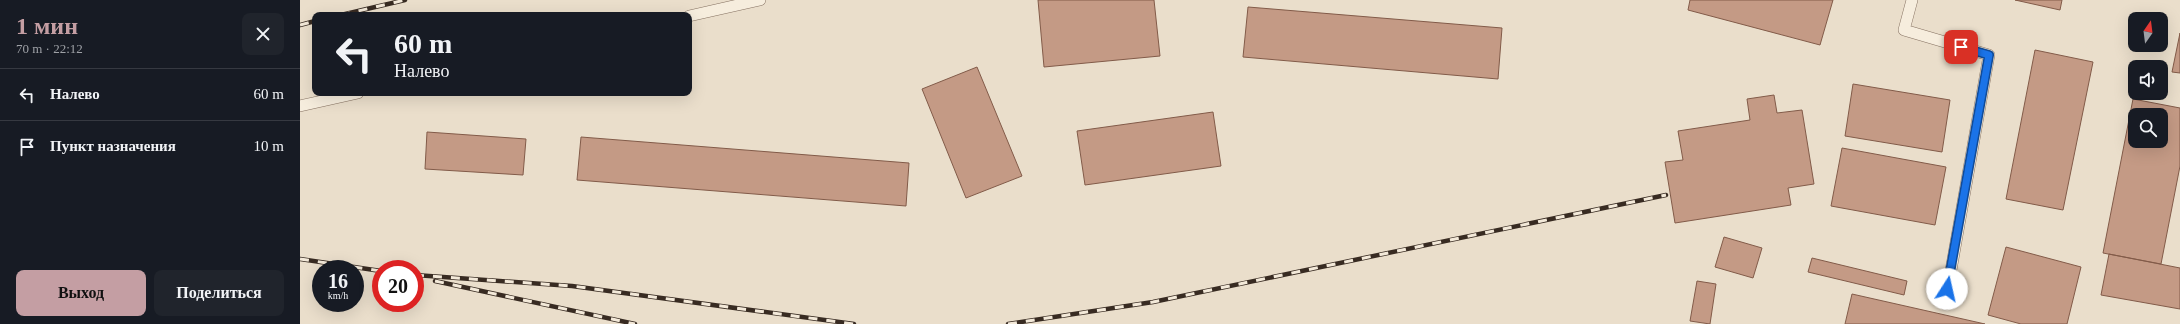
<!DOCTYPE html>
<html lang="ru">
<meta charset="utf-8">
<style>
:root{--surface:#171b24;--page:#20242c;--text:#f1f3f6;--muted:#9ea1a6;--line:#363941;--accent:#c49ea3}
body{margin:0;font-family:"Times New Roman",serif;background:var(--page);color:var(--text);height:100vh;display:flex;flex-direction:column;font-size:15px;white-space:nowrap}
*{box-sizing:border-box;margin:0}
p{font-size:13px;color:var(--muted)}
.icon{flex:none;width:22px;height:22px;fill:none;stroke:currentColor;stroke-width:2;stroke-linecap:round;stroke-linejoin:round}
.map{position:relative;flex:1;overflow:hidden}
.panel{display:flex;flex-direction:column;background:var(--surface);width:300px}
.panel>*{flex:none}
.top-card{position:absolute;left:12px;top:12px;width:380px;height:84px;border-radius:8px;box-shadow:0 4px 16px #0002;background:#171b24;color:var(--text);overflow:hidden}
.needle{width:26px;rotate:14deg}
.controls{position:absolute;left:1828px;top:12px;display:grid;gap:8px}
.controls a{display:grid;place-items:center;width:40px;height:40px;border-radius:8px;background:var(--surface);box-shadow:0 4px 16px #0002;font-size:20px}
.speed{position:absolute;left:12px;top:260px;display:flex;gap:8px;font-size:20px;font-weight:700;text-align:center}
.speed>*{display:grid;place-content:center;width:52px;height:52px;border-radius:50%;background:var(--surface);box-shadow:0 4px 16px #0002;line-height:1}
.speed small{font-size:10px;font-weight:400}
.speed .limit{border:6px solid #d22;background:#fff;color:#111}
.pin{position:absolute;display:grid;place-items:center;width:34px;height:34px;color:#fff;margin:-17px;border-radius:8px;box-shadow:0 2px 6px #0006}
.me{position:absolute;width:44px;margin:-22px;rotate:10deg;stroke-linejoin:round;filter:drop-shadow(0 0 3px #0008)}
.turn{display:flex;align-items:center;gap:14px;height:84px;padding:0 16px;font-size:18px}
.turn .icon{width:52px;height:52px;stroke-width:2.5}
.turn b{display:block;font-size:28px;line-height:34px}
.round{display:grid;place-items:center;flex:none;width:42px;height:42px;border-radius:8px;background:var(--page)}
.head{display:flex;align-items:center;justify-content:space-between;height:68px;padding:0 16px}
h1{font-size:24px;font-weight:700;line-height:30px;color:var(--accent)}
.cta{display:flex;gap:8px;margin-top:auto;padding:8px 16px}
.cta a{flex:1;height:46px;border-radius:8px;background:var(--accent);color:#111;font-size:16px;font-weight:700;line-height:46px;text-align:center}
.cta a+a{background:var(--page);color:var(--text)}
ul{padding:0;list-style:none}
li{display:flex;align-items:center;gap:12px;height:52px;padding:0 16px;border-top:1px solid var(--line)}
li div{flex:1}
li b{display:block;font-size:15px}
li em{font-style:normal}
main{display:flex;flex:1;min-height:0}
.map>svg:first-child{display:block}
</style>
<main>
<section class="panel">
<div class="head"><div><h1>1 мин</h1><p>70 m · 22:12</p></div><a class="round"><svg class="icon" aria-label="close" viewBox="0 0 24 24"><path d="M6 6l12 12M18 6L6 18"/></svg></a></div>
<ul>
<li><svg class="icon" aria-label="left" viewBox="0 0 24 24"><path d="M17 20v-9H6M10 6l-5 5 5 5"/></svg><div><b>Налево</b></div><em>60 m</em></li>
<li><svg class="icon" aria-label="arrive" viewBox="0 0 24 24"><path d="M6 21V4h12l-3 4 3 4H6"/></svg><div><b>Пункт назначения</b></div><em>10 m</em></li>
</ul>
<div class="cta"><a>Выход</a><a>Поделиться</a></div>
</section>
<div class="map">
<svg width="1880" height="324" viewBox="0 0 1880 324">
<rect width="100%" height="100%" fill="#eadecb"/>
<!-- building -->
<path fill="#c49a85" stroke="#825b49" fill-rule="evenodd" d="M738 0H854L860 56 744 67Z
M1390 0H1533L1520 45 1388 10Z
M1715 0H1762L1760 10Z
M948 7 1202 28 1198 79 943 57Z
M1880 33V73L1872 72Z
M1735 50 1793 62 1763 210 1706 199Z
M677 67 722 176 666 198 622 89Z
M1553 84 1650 100 1642 152 1545 136Z
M1474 95 1477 113 1502 110 1514 184 1488 188 1491 205 1375 223 1365 162 1383 160 1378 131 1450 120 1447 99Z
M1833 99 1880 108V166L1861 264 1803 253ZM1835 115H1861V141H1835Z
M913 112 921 166 785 185 777 131Z
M127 132 226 139 223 175 125 169Z
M281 137 609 163 606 206 277 180Z
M1542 148 1646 167 1635 225 1531 206Z
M1424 237 1462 248 1453 278 1415 267Z
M1706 247 1781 267 1767 324H1721L1688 315Z
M1809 254 1880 268V309L1801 295Z
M1512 258 1607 281 1604 295 1508 272Z
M1397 281 1416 284 1410 324 1390 321Z
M1552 294 1685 324H1545Z"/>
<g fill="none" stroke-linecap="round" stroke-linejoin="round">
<defs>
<path id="lane" d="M1612 0 1604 30 1689 55 1645 304
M389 16 460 0
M0 106 58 93"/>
</defs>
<!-- lane casing -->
<use href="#lane" stroke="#857161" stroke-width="12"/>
<!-- lane -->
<use href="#lane" stroke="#f6eddd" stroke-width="11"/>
<defs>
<path id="rail" d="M41 15 105 0
M0 25 15 21
M0 259 81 271
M115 275 272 286 554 324
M135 281 335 324
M708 324 853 302 1366 195"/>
</defs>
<!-- rail casing -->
<use href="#rail" stroke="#382b22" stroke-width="4.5"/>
<!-- rail -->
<use href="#rail" stroke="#f3e9d9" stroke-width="3" stroke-dasharray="9" stroke-linecap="butt"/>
</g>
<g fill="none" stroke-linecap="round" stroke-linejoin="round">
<defs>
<path id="route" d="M1647 289 1689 55 1661 47"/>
</defs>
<!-- route casing -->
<use href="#route" stroke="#114b97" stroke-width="10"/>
<!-- route -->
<use href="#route" stroke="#1a73e8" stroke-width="7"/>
</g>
</svg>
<div class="controls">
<a><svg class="needle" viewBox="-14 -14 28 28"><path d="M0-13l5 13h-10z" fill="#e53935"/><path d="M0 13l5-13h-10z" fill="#9ea1a6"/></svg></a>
<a><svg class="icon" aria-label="sound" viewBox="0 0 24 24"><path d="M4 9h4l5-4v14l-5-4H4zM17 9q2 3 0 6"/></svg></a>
<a><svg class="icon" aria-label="search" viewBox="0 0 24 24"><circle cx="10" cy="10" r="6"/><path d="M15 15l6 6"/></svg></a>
</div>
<div class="speed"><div>16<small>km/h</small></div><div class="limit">20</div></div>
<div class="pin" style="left:1661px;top:47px;background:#d93025"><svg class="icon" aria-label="arrive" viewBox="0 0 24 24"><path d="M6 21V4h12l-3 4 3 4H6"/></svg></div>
<svg class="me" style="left:1647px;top:289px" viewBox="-20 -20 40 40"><circle r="19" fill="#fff"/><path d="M0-13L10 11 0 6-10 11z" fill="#1a73e8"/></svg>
<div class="top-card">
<div class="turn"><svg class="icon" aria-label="left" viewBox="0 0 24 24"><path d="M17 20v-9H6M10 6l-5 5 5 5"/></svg><div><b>60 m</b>Налево</div></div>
</div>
</div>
</main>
